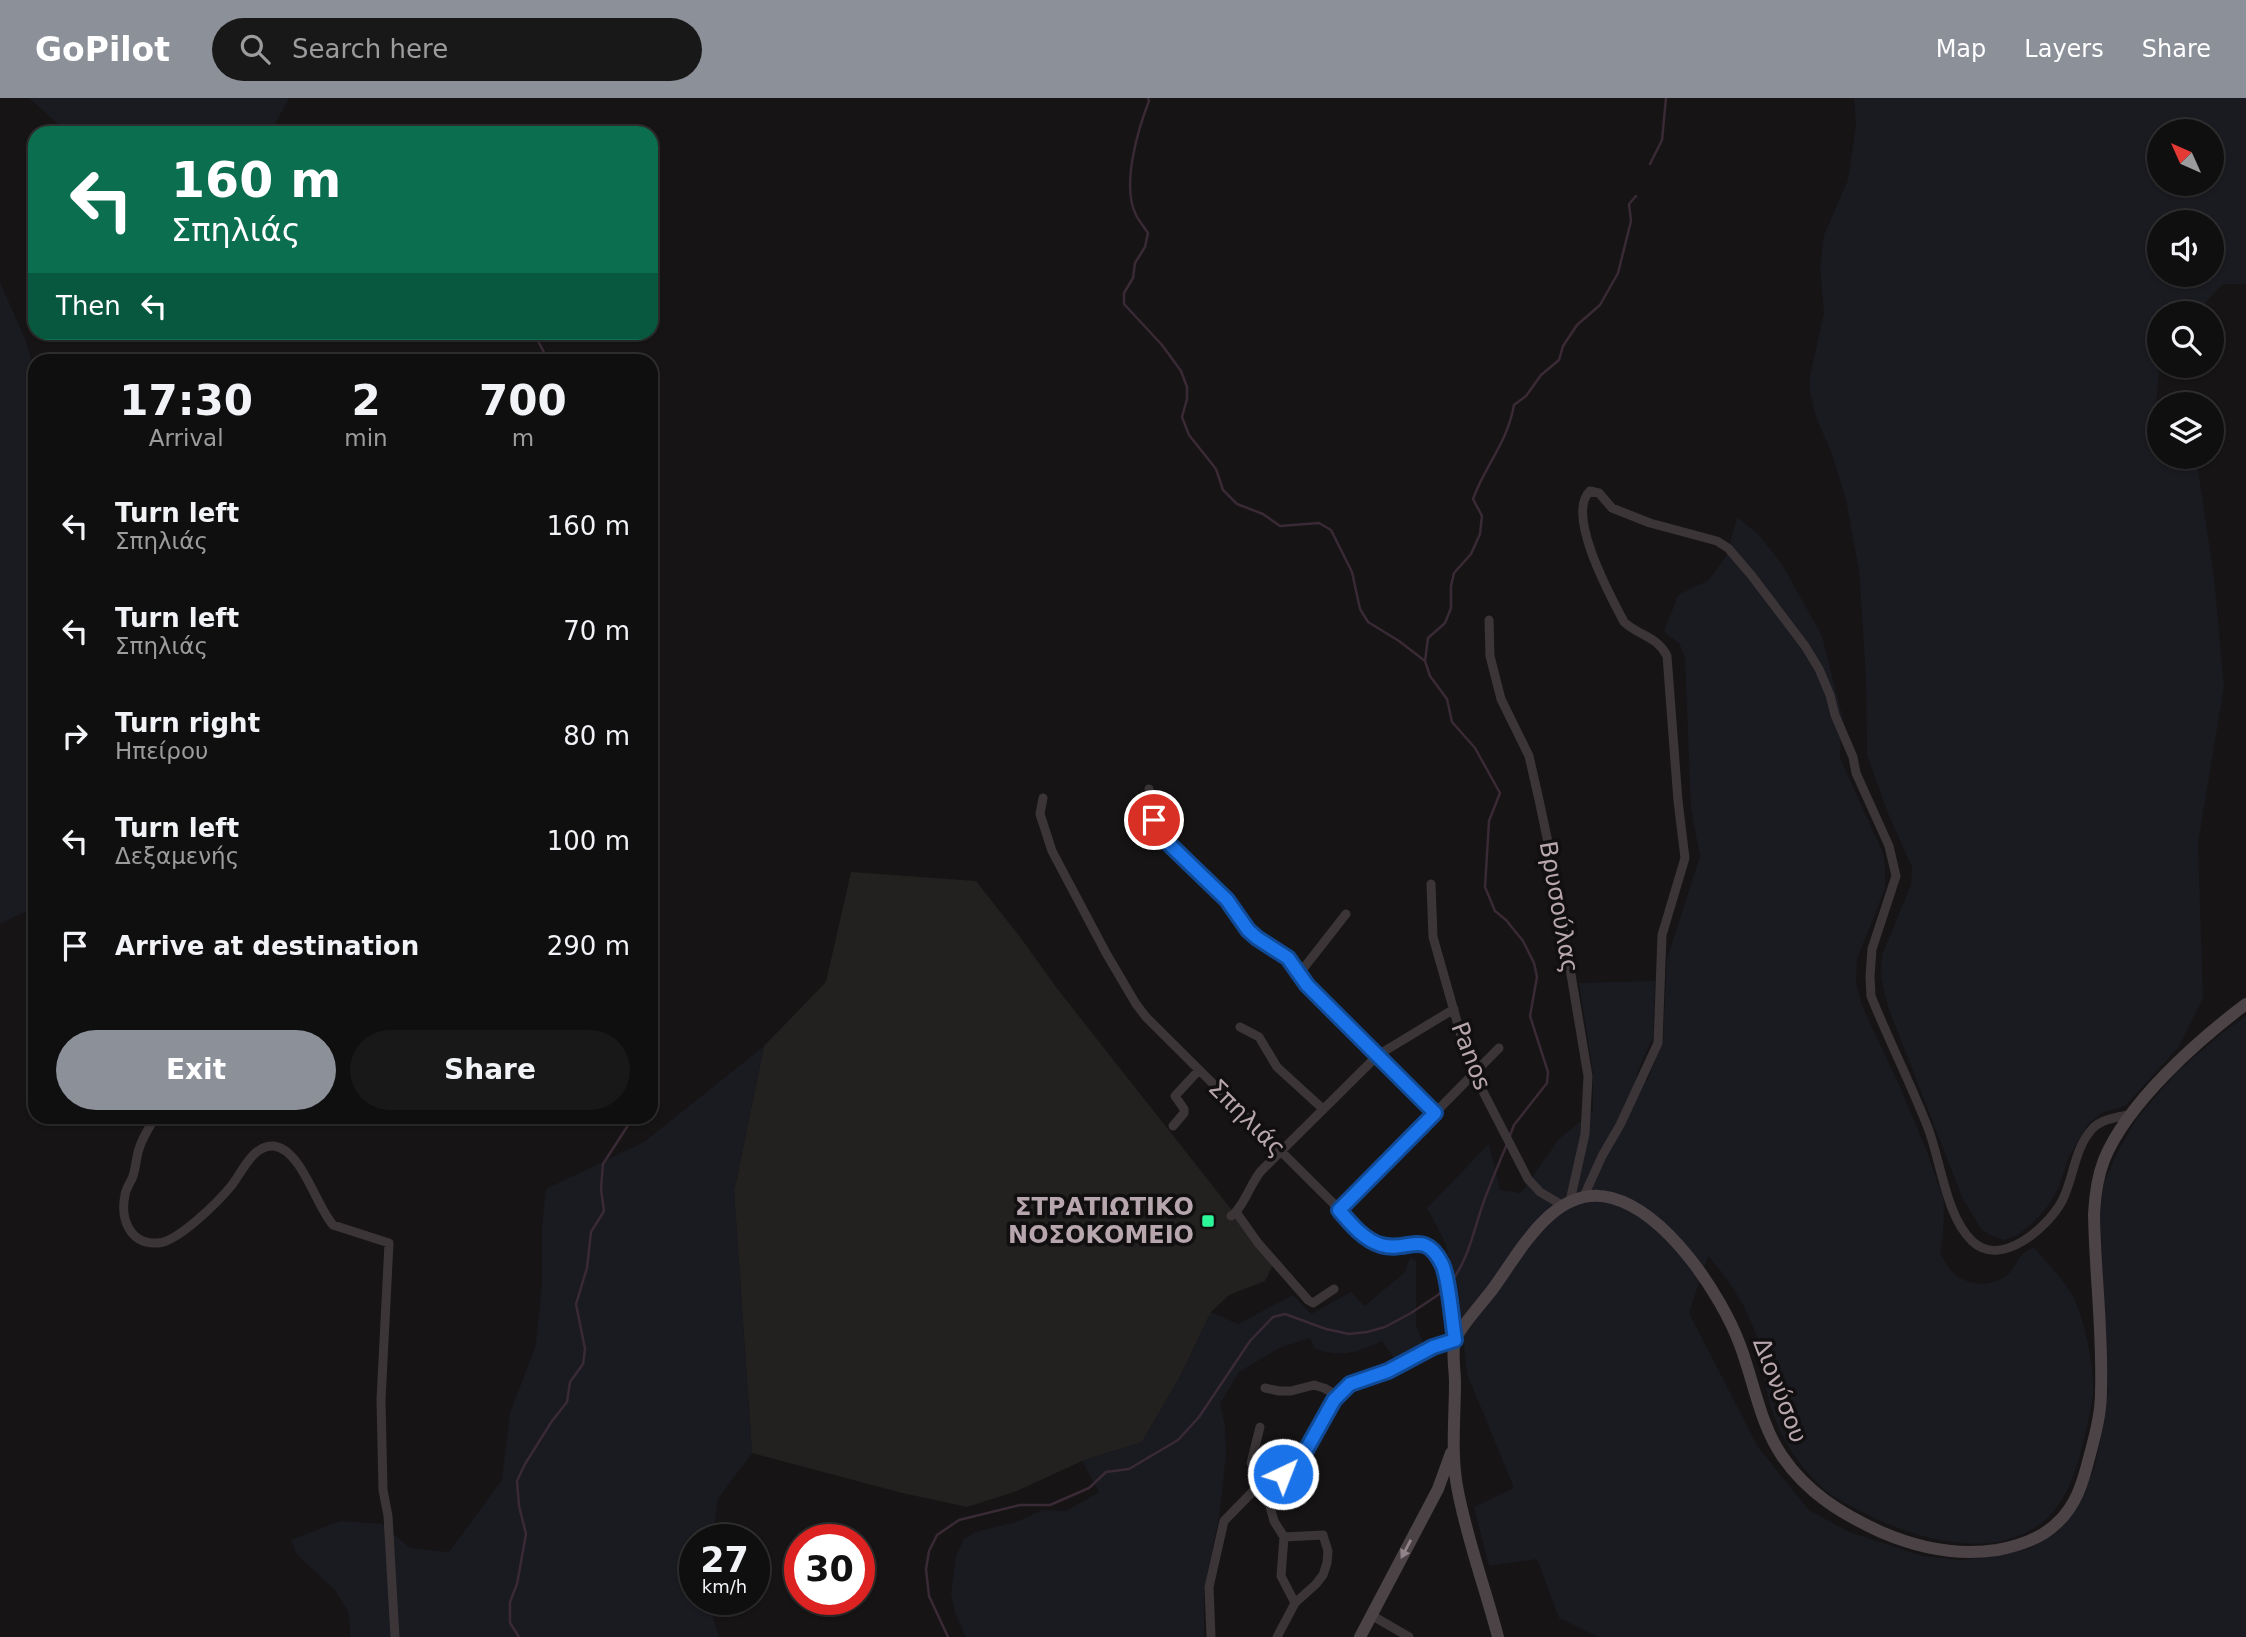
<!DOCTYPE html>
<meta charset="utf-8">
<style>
:root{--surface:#100f0f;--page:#191818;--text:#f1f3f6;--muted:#9c9c9e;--line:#302f2f;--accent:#8c9099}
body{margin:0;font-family:"DejaVu Sans",sans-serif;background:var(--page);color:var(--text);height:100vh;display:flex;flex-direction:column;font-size:26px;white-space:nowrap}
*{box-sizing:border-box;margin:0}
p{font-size:23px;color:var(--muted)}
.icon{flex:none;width:38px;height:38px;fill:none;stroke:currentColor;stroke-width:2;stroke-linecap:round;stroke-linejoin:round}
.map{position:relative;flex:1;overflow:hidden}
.panel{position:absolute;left:28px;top:256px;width:630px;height:770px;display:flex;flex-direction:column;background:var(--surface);border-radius:21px;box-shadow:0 2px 5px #0004,0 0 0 2px var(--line)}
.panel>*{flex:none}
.guide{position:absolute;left:28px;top:28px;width:630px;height:214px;border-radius:21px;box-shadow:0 2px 5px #0004,0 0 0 2px var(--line);background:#0b6e4f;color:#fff;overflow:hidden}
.needle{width:46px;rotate:315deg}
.controls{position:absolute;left:2147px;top:21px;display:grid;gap:14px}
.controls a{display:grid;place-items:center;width:77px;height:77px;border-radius:50%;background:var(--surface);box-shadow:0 2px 5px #0004,0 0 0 2px var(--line);font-size:35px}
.speed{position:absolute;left:679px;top:1426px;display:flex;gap:14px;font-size:35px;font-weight:700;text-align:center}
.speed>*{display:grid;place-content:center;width:91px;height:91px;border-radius:50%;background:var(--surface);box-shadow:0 2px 5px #0004,0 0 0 2px var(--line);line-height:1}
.speed small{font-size:18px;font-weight:400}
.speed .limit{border:10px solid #d22;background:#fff;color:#111}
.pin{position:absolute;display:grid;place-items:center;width:60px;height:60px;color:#fff;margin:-30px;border:4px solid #fff;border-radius:50%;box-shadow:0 2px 7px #0007}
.me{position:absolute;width:77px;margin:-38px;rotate:43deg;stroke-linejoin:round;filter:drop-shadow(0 0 5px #0008)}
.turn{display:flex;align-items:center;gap:24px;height:147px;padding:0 28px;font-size:32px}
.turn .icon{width:91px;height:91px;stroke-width:2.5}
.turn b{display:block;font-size:49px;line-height:60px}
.then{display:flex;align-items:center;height:66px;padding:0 28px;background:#0003;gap:14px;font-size:26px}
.eta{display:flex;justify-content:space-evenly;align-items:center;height:119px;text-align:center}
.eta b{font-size:42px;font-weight:700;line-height:49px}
.button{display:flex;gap:14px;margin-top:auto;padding:14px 28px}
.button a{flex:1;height:80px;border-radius:42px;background:var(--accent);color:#fff;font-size:28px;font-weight:700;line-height:80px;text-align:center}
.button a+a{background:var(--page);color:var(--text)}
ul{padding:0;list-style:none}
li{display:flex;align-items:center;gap:21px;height:105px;padding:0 28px}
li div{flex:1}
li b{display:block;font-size:26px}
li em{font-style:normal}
header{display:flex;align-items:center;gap:42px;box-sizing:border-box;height:98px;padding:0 35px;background:var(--accent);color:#fff}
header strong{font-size:33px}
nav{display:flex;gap:38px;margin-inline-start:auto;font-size:24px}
.search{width:490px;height:63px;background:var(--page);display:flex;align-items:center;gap:18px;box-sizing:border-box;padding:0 24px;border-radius:38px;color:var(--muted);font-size:26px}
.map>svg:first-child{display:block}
</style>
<header>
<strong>GoPilot</strong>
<div class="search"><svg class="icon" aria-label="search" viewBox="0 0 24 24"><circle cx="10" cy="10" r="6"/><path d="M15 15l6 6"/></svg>Search here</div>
<nav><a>Map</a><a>Layers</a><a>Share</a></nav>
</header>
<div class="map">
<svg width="2246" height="1539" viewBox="0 0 2246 1539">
<rect width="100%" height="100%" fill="#161414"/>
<!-- built -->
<path fill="#232020" d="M851 774 976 783 1020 839 1059 893 1227 1106 1273 1167 1265 1183 1229 1197 1211 1214 1181 1277 1142 1344 1082 1363 1017 1393 967 1409 902 1395 752 1355 734 1093 764 948 826 884Z"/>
<!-- green -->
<path fill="#1a1a21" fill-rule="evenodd" d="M29 0H289L270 35H68Z
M1854 0H2246V186H2223L2196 215H2160V263L2156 306 2159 311 2160 359H2189L2198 372 2214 479 2224 589 2198 745 2203 900 2178 950 2125 1008 2102 1015 2088 1026 2068 1061 2058 1091 2048 1108 2034 1124 2018 1137 2005 1142 1992 1138 1981 1131 1962 1099 1888 909 1881 879 1882 857 1911 787 1912 769 1889 718 1867 657 1866 577 1859 472 1846 402 1832 356 1816 319 1810 294V278L1824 215 1820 168 1824 137 1848 82 1856 27ZM2160 33H2212V86H2160ZM2160 124H2212V177H2160Z
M0 184 25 241 35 274V809L0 826Z
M1737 419 1757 435 1782 466 1822 538 1842 617 1840 660 1883 755 1885 769V791L1857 861 1856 885 1862 908 1901 991 1928 1056 1944 1103 1943 1138 1940 1156C1945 1163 1950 1173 1957 1178 1972 1188 1994 1189 2008 1176 2020 1165 2014 1159 2034 1149 2045 1164 2065 1182 2073 1199 2085 1221 2095 1272 2093 1297 2092 1307 2089 1318 2087 1328 2081 1357 2072 1393 2052 1415 2003 1468 1918 1442 1864 1415 1852 1409 1838 1402 1827 1394 1794 1366 1773 1328 1765 1286 1763 1274 1763 1261 1760 1249 1751 1216 1731 1183 1708 1158L1689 1215 1758 1349 1809 1412 1849 1434 1923 1458 1962 1462 2002 1457 2031 1450 2057 1434 2076 1410 2094 1371 2104 1326 2108 1293 2100 1114 2104 1084 2117 1055 2137 1020 2177 974 2223 934 2246 918V1539H1599L1559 1520 1537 1461 1489 1468 1474 1409 1514 1390 1467 1276 1458 1188 1444 1142 1427 1110 1489 1046 1500 1092 1521 1095 1559 1041 1593 1013V975L1579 885 1655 883 1653 939 1636 977 1647 983 1663 943 1667 861 1700 758 1691 711 1685 560 1679 545 1664 534 1678 497 1709 482 1727 457Z
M764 948 734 1093 752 1355 718 1401 712 1442H695V1502H708L719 1539H350L349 1515 334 1491 297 1457 291 1442 340 1423 382 1426 410 1450 449 1454 502 1382 510 1315 536 1247 542 1187V1129L546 1091 644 1044Z
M1410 1159 1416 1163V1228L1425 1249 1396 1263 1382 1243C1358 1254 1341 1261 1314 1250L1310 1240 1279 1250 1239 1274 1220 1306 1225 1328 1226 1357 1219 1420 1204 1491V1539H966L955 1515 951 1495 956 1458 964 1441 975 1434 1016 1424 1043 1412 1066 1413 1099 1394 1082 1363 1142 1344 1181 1277 1211 1214 1238 1226 1293 1197 1311 1216 1351 1194 1365 1208 1404 1175Z"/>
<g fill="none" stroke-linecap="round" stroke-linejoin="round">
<!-- stream -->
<path stroke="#3a2a35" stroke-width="2.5" d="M1148 0 1149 3C1138 31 1121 88 1136 117 1139 123 1144 129 1148 135L1145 149 1135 165 1133 180 1124 195V206L1162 247 1181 273 1187 289V301L1182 319 1189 337 1216 371 1223 392 1237 406 1263 416 1280 428 1319 425 1331 432 1352 474 1360 511 1368 524 1399 543 1425 563
M1650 66 1662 42 1666 0
M529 234 538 243 548 262
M1509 1040 1514 1027 1547 985 1548 974 1530 918 1537 879 1534 865 1523 843 1506 822 1495 813 1485 789 1489 723 1500 695 1475 650 1452 624 1447 601 1430 578 1425 563 1428 540 1445 525 1451 510V488L1454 475 1471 456 1480 436 1482 418 1473 401C1485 367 1507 346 1514 307L1526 298 1541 277 1559 262 1563 248 1577 227 1600 207 1618 175 1631 123 1629 106 1636 98
M1450 1185C1469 1162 1474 1130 1484 1103 1491 1084 1499 1065 1507 1046
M519 1539 510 1525V1504L517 1486 526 1436 519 1408 517 1383 525 1366 552 1323 567 1304 570 1284 583 1266 585 1251 576 1206 587 1170 591 1134 604 1113 601 1091 603 1066 634 1018
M948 1539 929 1498 926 1471 929 1453 937 1437 959 1422 1020 1407H1050L1089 1390 1106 1374 1129 1371 1178 1342 1199 1319 1250 1243 1273 1219 1285 1216 1326 1231 1349 1236 1367 1234 1385 1229 1411 1215 1438 1197 1445 1190"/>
<!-- street -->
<path stroke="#3b3537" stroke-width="9" d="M1489 522 1490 558 1501 601 1529 658 1539 702 1552 763 1588 978 1585 1036 1570 1103
M1149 691 1154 722 1167 744 1227 802 1243 826 1257 840 1288 860 1307 887 1435 1015
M1043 700 1040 716 1052 753 1106 855 1136 906 1146 919 1370 1142C1394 1155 1397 1144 1418 1144 1449 1145 1451 1220 1455 1242L1433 1249 1388 1273 1350 1286 1334 1302 1301 1361 1291 1371 1263 1383 1224 1423 1209 1489 1211 1539
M1431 786 1433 839 1462 941 1474 976 1528 1081 1540 1094 1562 1107
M1299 876 1346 816
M1240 929 1259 939 1277 969 1323 1011
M156 1018C150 1028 142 1040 139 1051 136 1060 136 1069 133 1078 131 1084 126 1090 125 1097 120 1121 130 1147 158 1145 178 1144 219 1103 232 1087 242 1074 253 1047 273 1048 301 1050 316 1108 333 1127L389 1145 381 1302 383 1392 388 1418 395 1539
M1173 1028 1184 1015V1011L1175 998 1199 972
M1584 1098 1602 1058 1620 1027 1658 945 1662 837 1685 760 1678 703 1667 558C1657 538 1639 538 1624 524 1611 499 1565 416 1590 393L1599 395 1612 410 1650 425 1717 443 1728 450 1752 478 1805 548 1819 571 1830 597 1835 617 1853 659 1856 675 1889 748 1896 778 1872 851 1870 878 1871 898C1889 943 1911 986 1928 1030 1941 1064 1946 1118 1972 1143 2001 1171 2048 1129 2062 1103 2074 1080 2074 1050 2093 1030 2103 1020 2120 1019 2133 1016
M1339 1112 1499 950
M1236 1114 1258 1145 1308 1202 1313 1205 1334 1191
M1231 1118C1244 1109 1250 1086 1261 1073L1378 957 1454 911
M1265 1290 1279 1293H1291L1314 1287 1324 1290 1338 1298
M1260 1329 1251 1365 1263 1383 1274 1423 1284 1439 1281 1478 1295 1505
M1371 1517 1409 1539
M1277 1539 1295 1505 1316 1486 1323 1477 1327 1465 1328 1453 1323 1437 1284 1439"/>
<!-- secondary -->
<path stroke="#4b4346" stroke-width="12" d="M1360 1539 1438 1391 1451 1355
M1498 1539C1485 1489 1466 1439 1457 1388 1451 1355 1455 1318 1455 1284 1455 1272 1451 1251 1456 1240 1462 1227 1482 1205 1492 1192 1520 1154 1555 1084 1612 1100 1667 1115 1721 1196 1740 1247 1754 1284 1760 1326 1782 1358 1807 1395 1842 1416 1881 1434 1918 1450 1957 1458 1997 1452 2019 1448 2041 1441 2057 1425 2076 1408 2083 1384 2089 1360 2095 1338 2101 1316 2101 1294 2103 1235 2095 1175 2094 1116 2095 1097 2097 1080 2104 1062 2127 1005 2197 943 2246 906"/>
</g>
<!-- one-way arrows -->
<defs><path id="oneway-solid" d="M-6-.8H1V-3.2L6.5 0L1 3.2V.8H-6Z" transform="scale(1.75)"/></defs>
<use fill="#918389" href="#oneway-solid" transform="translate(1406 1451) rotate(118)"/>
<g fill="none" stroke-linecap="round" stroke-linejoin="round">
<defs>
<path id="route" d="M1154 722 1167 744 1227 802 1248 832 1257 840 1288 860 1307 887 1435 1015 1339 1112C1350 1125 1364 1142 1381 1147 1408 1155 1424 1130 1442 1166 1449 1180 1452 1224 1455 1242L1433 1249 1388 1273 1350 1286 1334 1302 1301 1361 1291 1371 1283 1376"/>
</defs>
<!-- route casing -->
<use href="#route" stroke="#114b97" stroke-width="18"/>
<!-- route -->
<use href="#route" stroke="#1a73e8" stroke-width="12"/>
</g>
<!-- markers -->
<rect fill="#2cf69a" stroke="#110f0f" stroke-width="2.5" x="1201" y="1116" width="14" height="14" rx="3.5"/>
<g text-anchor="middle" stroke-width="7" stroke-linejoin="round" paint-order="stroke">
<!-- street labels -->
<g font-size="24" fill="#b7a6ad" stroke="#110f0f">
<text transform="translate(1559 809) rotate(80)" y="8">Βρυσούλας</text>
<text transform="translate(1471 958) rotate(69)" y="8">Panos</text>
<text transform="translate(1247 1020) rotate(45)" y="8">Σπηλιάς</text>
<text transform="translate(1780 1292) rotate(69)" y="8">Διονύσου</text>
</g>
<!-- poi labels -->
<g font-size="24" font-weight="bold" fill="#b7a6ad" stroke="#110f0f" text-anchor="end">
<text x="1194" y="1117">ΣΤΡΑΤΙΩΤΙΚΟ<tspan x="1194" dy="28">ΝΟΣΟΚΟΜΕΙΟ</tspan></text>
</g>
</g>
</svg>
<div class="controls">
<a><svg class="needle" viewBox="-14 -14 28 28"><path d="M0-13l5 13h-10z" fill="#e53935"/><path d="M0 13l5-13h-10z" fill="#9c9c9e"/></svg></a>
<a><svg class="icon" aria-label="sound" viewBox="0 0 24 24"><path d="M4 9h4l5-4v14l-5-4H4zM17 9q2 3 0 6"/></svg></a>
<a><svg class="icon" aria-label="search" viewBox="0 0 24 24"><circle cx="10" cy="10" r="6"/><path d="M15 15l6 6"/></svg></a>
<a><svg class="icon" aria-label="layers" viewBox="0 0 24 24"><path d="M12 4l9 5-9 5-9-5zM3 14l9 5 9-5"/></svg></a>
</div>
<div class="speed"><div>27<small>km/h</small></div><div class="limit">30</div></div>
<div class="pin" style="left:1154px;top:722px;background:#d93025"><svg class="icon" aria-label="arrive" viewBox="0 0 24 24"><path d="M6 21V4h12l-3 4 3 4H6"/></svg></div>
<svg class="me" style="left:1283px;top:1376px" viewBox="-20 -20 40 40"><circle r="17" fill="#1a73e8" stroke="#fff" stroke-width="3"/><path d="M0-11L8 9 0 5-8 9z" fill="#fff"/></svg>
<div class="guide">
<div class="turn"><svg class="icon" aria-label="left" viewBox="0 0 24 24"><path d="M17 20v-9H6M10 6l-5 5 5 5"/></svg><div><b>160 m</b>Σπηλιάς</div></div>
<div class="then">Then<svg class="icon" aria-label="left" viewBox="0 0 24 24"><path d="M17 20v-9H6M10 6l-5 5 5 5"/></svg></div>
</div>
<section class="panel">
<div class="eta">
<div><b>17:30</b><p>Arrival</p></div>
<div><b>2</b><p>min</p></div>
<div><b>700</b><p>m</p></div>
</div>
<ul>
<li><svg class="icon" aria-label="left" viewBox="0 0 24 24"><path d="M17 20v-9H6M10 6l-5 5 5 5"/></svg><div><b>Turn left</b><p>Σπηλιάς</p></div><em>160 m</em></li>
<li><svg class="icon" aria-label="left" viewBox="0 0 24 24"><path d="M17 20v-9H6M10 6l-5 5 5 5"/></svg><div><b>Turn left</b><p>Σπηλιάς</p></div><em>70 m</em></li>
<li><svg class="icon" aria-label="right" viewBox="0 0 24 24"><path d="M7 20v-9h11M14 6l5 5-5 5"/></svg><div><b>Turn right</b><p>Ηπείρου</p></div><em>80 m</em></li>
<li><svg class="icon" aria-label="left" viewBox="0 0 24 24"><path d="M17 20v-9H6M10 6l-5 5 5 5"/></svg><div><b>Turn left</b><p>Δεξαμενής</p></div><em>100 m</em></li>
<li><svg class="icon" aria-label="arrive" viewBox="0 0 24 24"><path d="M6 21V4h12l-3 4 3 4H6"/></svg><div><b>Arrive at destination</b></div><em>290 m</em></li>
</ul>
<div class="button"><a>Exit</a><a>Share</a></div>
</section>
</div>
